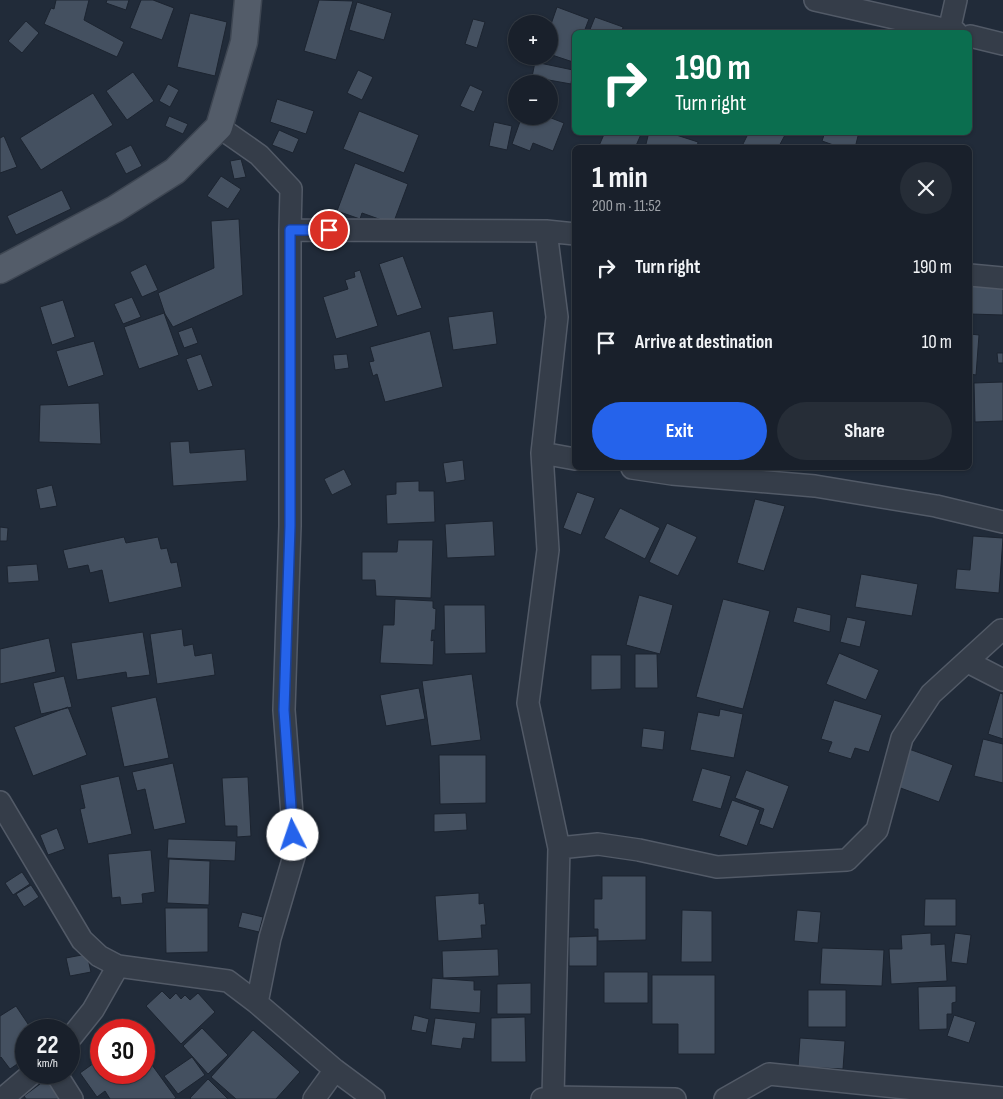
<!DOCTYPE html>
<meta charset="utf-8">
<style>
:root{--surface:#19202b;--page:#262d37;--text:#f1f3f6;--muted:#9fa3a9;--line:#373e47;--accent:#2563eb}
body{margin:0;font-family:"Sofia Sans Condensed",sans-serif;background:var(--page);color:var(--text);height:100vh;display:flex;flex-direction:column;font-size:19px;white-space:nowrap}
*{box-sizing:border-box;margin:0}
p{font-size:16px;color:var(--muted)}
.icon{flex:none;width:28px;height:28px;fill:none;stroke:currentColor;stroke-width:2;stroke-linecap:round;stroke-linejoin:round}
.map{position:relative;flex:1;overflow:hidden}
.details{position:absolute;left:572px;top:145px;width:400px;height:325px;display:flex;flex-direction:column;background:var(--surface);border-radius:8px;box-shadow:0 1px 4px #0004,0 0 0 1px var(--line)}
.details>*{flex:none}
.top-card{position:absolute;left:572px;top:30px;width:400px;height:105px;border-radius:8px;box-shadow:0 1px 4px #0004,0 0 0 1px var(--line);background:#0b6e4f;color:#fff;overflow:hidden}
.controls{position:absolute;left:508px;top:15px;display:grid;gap:10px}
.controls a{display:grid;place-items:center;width:50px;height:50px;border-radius:50%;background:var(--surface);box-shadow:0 1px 4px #0004,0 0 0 1px var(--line);font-size:25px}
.speed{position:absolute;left:15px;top:1019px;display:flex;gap:10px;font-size:25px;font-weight:700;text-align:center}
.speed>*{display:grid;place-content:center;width:65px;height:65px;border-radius:50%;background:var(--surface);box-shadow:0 1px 4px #0004,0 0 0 1px var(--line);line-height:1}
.speed small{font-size:12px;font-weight:400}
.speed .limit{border:8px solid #d22;background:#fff;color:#111}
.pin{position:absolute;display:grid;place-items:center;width:42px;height:42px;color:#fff;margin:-21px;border:2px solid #fff;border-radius:50%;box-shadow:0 1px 5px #0007}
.me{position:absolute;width:55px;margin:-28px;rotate:356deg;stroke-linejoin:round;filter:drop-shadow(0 0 4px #0008)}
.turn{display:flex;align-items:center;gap:18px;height:105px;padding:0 20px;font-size:22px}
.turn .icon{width:65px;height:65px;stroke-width:2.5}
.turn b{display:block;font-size:35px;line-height:42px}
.round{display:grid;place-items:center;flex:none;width:52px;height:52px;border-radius:26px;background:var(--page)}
.summary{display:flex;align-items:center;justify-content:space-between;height:85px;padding:0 20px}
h1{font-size:30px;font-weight:700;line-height:38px}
.action{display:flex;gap:10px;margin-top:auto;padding:10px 20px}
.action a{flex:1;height:58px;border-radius:30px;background:var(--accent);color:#fff;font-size:20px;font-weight:700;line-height:58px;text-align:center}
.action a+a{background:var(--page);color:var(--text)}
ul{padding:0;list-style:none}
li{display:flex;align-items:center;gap:15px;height:75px;padding:0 20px}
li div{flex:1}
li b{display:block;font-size:19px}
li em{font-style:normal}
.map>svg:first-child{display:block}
</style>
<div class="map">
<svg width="1003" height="1099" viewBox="0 0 1003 1099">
<rect width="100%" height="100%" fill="#212b39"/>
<!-- building -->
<path fill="#445060" stroke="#1c2430" d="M56 0H89L84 20 124 42 117 57 44 24 51 8 54 9Z
M107 0H129L126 10 106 3Z
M141 0H153L174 8 162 40 130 28Z
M319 0 353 1 336 60 304 51Z
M357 2 392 13 384 40 349 30Z
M557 7 589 19 584 32H575V57L573 62 549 54V30Z
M190 13 227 22 215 76 177 67Z
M595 17 623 27 622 32H589Z
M473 19 485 22 477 48 465 44Z
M520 19 537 21 536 24H519Z
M26 21 39 33 22 53 8 41Z
M535 62 573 70 571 84 532 77Z
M358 70 373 77 362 100 347 93Z
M133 72 154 101 127 120 106 91Z
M168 84 179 90 170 107 159 101Z
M470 85 483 91 474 112 460 106Z
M93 93 113 125 41 170 20 138Z
M277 99 314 111 306 134 270 122Z
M359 111 419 135 404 173 343 149Z
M169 116 188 124 183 134 165 126Z
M522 116H546L564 123 553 151 533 143 530 151 512 144Z
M494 122 512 126 507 150 489 146Z
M279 130 299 139 293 153 272 145Z
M605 132H642L635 148H598Z
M649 132H667L698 142 697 148H645Z
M749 132H781L785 135 778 148H741Z
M825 132H859L855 148H842L822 141Z
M4 136 17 167 0 173V138Z
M131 145 142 166 126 174 115 153Z
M241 159 246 177 234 179 230 161Z
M355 163 408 184 393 224 362 213 360 219 337 211Z
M221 176 241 189 228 209 207 196Z
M62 190 71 209 16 235 7 216Z
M239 219 243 295 173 327 165 314 158 293 214 268 211 221Z
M403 256 422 308 397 316 379 264Z
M146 264 158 290 142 297 130 272Z
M360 270 378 326 336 339 323 297 348 289 345 280 355 277 354 272Z
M970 281 1003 282V315L970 314Z
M132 297 141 317 123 324 114 304Z
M63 300 75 337 52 345 40 307Z
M493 311 497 344 453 350 448 317Z
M164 313 179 355 139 369 124 327Z
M192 327 198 343 184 348 178 332Z
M430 331 443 387 385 402 377 374 373 376 369 362 374 361 370 347Z
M970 334 979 335 976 375 970 374Z
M94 341 104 375 68 387 56 351Z
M997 353H1003V363H998Z
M201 354 213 386 198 391 186 359Z
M347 354 349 368 335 370 333 355Z
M1003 382V421L975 422 974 383Z
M99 403 101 444 39 442 40 405Z
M189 441 190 453 245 449 247 481 173 486 170 442Z
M463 460 465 480 446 483 443 463Z
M344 469 352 485 332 495 324 479Z
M419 481V491H434L435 522 387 524 386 495 396 494V482Z
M52 485 57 506 40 509 36 489Z
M577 492 595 498 581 535 563 528Z
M755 499 785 506 764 571 737 563Z
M620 508 660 528 645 559 604 538Z
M493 521 495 556 447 558 445 524Z
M667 523 697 537 678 576 649 562Z
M0 527 8 528 7 541H0Z
M973 536 1003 538 999 593 955 589 957 569 970 570Z
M124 537 126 543 158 537 161 549 167 548 171 563 177 562 182 587 109 603 102 570 90 573 88 565 68 569 63 550Z
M398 540H433L431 598 376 596 375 580H362V552H397Z
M37 564 39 581 8 583 7 566Z
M861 574 918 584 912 616 855 607Z
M639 595 673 605 660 654 626 645Z
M395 599 433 601V608L436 609 435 630H432L431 641 434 640 433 665 380 663 383 625H394Z
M723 599 770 611 743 709 696 697Z
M444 605H485L486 653 445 654Z
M797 607 831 615 830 632 793 622Z
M847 617 866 621 860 647 840 642Z
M182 629 184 646 193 644 195 656 212 653 215 675 157 684 150 634Z
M143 632 150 675 127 678 126 672 77 680 71 643Z
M49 638 56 672 0 684V649Z
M839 653 879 670 866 700 826 684Z
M635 654H657L658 688H635Z
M591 655H621V689L591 690Z
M472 674 481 740 431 746 422 681Z
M64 676 72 707 41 714 33 683Z
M419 688 425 719 386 726 380 695Z
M1000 693 1003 694V739L988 734Z
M156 697 169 758 124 767 111 707Z
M834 700 882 715 869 752 855 748 851 759 828 752 832 742 821 739Z
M68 707 87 755 33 776 14 727Z
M720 709 743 714 734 758 690 750 698 712 719 716Z
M643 728 665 731 663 750 641 747Z
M983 739 1003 744V783L974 776Z
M909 749 953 765 939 802 895 786Z
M439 755H486V803L440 804Z
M173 763 186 823 154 830 145 789 137 791 132 772Z
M702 768 731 776 721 809 692 801Z
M746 770 789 786 773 829 759 824 764 809 735 798Z
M119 776 132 834 88 844 80 809 85 808 80 785Z
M248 777 251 836 237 837V826H225L222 778Z
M732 800 760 810 747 846 719 836Z
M466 813 467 830 434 832V814Z
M57 828 65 849 48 855 40 835Z
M168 839 236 841 235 861 167 858Z
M151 850 155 892 142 894 143 903 121 905 120 897 112 898 108 854Z
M169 859 210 861 209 905 167 903Z
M22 872 30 884 13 895 5 883Z
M602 876H646V940L598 941V929H594V899H602Z
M31 885 39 897 24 907 16 894Z
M479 893V904L484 903 486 925H481L482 938 438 941 435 896Z
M925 899H956V926H924Z
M165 908H208V952L166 953Z
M682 910 712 911V962H681Z
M797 910 821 912 818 943 794 941Z
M242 912 263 917 259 932 238 927Z
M931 933V945L945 944 947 981 891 984 889 949H902L901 935Z
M955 933 971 935 967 964 951 962Z
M597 936V966H569V937Z
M822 948 884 950 882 986 820 984Z
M498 949 499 976 443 978 442 951Z
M87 954 91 972 70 976 66 958Z
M604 972H648V1003H604Z
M652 975H715V1054H678V1024H652Z
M432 978 474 981V990H481L480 1013 430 1009Z
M531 983V1014H497V984Z
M956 986V1002L952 1003V1014H947V1029L919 1030 918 987Z
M808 990H846V1027H808Z
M162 991 170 999 176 993 181 999 185 995 190 1000 198 993 215 1012 181 1044 146 1006Z
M16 1006 32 1030H26V1058L10 1069 1 1057 0 1058V1016Z
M414 1015 429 1019 426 1033 411 1030Z
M954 1015 976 1022 969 1043 947 1036Z
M525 1017 526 1062H491V1018Z
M435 1018 476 1023 474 1039 463 1038 461 1049 431 1045Z
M202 1028 228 1055 208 1074 183 1046Z
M253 1030 300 1072 276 1099H236L211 1077Z
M800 1038 845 1041 843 1069 798 1067Z
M144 1054 176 1098 174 1099H110L105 1091 97 1097 80 1073 101 1058V1072H144Z
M192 1057 205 1075 178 1094 164 1076Z
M48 1078 64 1099H26L24 1096Z
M208 1079 228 1099H191L190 1098Z"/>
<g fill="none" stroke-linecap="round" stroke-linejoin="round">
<defs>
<path id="minor" d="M815 0 956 32
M949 31 956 0
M970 36 1003 44
M219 127 259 155 291 189 290 230 546 231 575 234
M546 231 557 317 542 453 548 550 528 703 559 848 553 1097
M970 275 1003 278
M542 453 575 459
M632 468 672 474 815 486 936 506 1003 522
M968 662 1003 680
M0 802 82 940 99 956 118 966 228 981 257 1003 335 1070 374 1099
M559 848 598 844 639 850 717 867 847 860 877 830 902 738 931 694 1001 630
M257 1003 270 938 295 853 284 710 290 526V230
M69 1040 93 1010 118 966
M55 1072 72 1099
M2 1099 34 1072
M314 1099 335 1070
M542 1099 553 1097 675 1099
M725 1099 769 1074 1003 1098"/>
<path id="major" d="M0 270 115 209 175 171 219 127 244 42 248 0"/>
</defs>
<!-- minor casing -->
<use href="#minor" stroke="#525a67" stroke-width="24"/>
<!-- major casing -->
<use href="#major" stroke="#3e4652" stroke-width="29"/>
<!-- minor -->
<use href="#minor" stroke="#353d49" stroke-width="21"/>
<!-- major -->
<use href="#major" stroke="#535c69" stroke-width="26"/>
</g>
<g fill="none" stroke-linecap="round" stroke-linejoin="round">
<defs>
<path id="route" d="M293 835 284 710 290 526V230H329"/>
</defs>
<!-- route casing -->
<use href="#route" stroke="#184099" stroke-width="12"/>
<!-- route -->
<use href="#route" stroke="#2563eb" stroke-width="9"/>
</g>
</svg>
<div class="controls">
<a>+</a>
<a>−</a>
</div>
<div class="speed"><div>22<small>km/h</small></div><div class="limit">30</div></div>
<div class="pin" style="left:329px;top:230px;background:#d93025"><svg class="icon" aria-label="arrive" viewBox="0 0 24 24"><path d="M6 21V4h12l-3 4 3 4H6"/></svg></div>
<svg class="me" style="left:293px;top:835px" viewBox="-20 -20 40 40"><circle r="19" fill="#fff"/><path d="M0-13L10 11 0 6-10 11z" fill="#2563eb"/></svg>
<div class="top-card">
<div class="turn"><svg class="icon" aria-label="right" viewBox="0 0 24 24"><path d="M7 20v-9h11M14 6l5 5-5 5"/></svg><div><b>190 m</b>Turn right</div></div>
</div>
<section class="details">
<div class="summary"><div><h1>1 min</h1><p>200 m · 11:52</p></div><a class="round"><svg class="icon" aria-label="close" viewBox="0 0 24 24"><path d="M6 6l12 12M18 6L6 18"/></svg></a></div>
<ul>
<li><svg class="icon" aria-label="right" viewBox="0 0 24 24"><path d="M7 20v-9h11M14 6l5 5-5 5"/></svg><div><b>Turn right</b></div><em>190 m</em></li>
<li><svg class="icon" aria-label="arrive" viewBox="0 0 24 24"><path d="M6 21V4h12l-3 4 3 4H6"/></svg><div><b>Arrive at destination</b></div><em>10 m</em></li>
</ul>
<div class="action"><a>Exit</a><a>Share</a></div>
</section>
</div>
